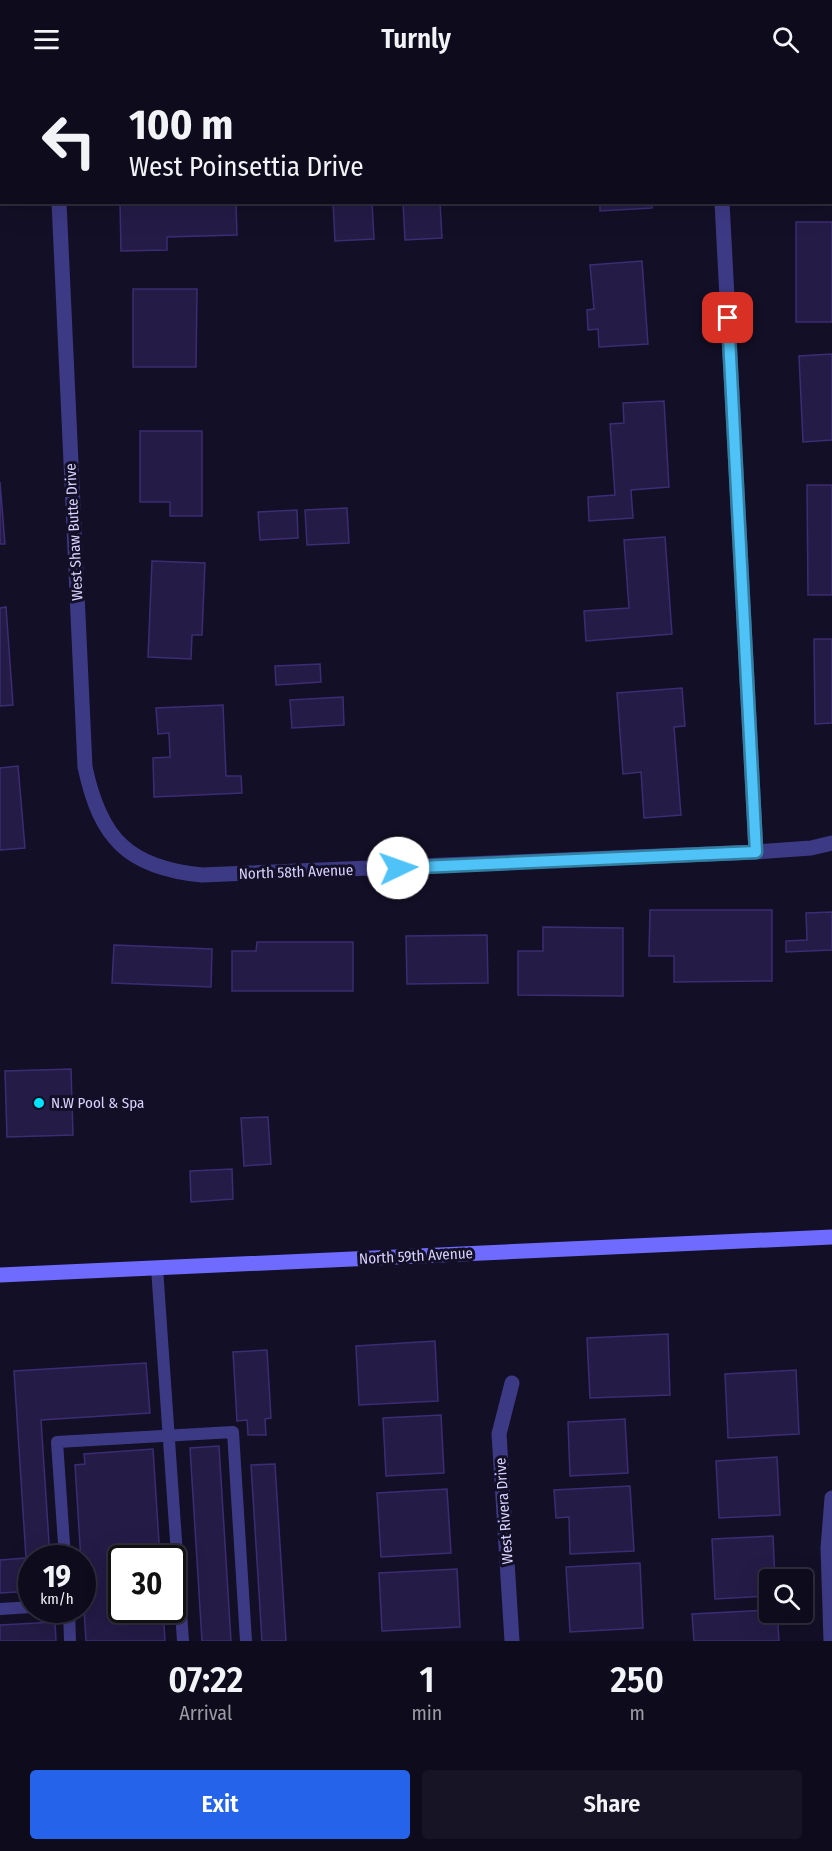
<!DOCTYPE html>
<style>
:root{--surface:#0e0b1c;--page:#171425;--text:#f1f3f6;--muted:#9b9ba3;--line:#2e2b3b;--accent:#2563eb}
body{margin:0;font-family:"Fira Sans Condensed",sans-serif;background:var(--page);color:var(--text);height:100vh;display:flex;flex-direction:column;font-size:22px;white-space:nowrap}
*{box-sizing:border-box;margin:0}
p{font-size:20px;color:var(--muted)}
.icon{flex:none;width:33px;height:33px;fill:none;stroke:currentColor;stroke-width:2;stroke-linecap:round;stroke-linejoin:round}
.map{position:relative;height:1563px;overflow:hidden}
.drawer{display:flex;flex-direction:column;background:var(--surface);flex:1}
.drawer>*{flex:none}
.top-card{position:absolute;left:0px;top:0px;width:832px;height:126px;box-shadow:0 6px 24px #0002,0 0 0 2px var(--line);background:#0e0b1c;color:var(--text);overflow:hidden}
.controls{position:absolute;left:759px;top:1491px;display:grid;gap:12px}
.controls a{display:grid;place-items:center;width:54px;height:54px;border-radius:6px;background:var(--surface);box-shadow:0 6px 24px #0002,0 0 0 2px var(--line);font-size:30px}
.speed{position:absolute;left:18px;top:1467px;display:flex;gap:12px;font-size:30px;font-weight:700;text-align:center}
.speed>*{display:grid;place-content:center;width:78px;height:78px;border-radius:50%;background:var(--surface);box-shadow:0 6px 24px #0002,0 0 0 2px var(--line);line-height:1}
.speed small{font-size:15px;font-weight:400}
.speed .limit{border:3px solid #111;border-radius:9px;background:#fff;color:#111}
.pin{position:absolute;display:grid;place-items:center;width:51px;height:51px;color:#fff;margin:-26px;border-radius:12px;box-shadow:0 3px 9px #0006}
.me{position:absolute;width:66px;margin:-33px;rotate:87deg;stroke-linejoin:round;filter:drop-shadow(0 0 4px #0008)}
.turn{display:flex;align-items:center;gap:21px;height:126px;padding:0 30px;font-size:27px}
.turn .icon{width:78px;height:78px;stroke-width:2.5}
.turn b{display:block;font-size:42px;line-height:51px}
.eta{display:flex;justify-content:space-evenly;align-items:center;height:102px;text-align:center}
.eta b{font-size:36px;font-weight:600;line-height:42px}
.action{display:flex;gap:12px;margin-top:auto;padding:12px 30px}
.action a{flex:1;height:69px;border-radius:6px;background:var(--accent);color:#fff;font-size:24px;font-weight:600;line-height:69px;text-align:center}
.action a+a{background:var(--page);color:var(--text)}
header{display:flex;justify-content:space-between;align-items:center;height:78px;padding:0 30px;background:var(--surface);font-size:27px;font-weight:600}
.map>svg:first-child{display:block}
</style>
<header><svg class="icon" aria-label="menu" viewBox="0 0 24 24"><path d="M4 6h16M4 12h16M4 18h16"/></svg>Turnly<svg class="icon" aria-label="search" viewBox="0 0 24 24"><circle cx="10" cy="10" r="6"/><path d="M15 15l6 6"/></svg></header>
<div class="map">
<svg width="832" height="1563" viewBox="0 0 832 1563">
<rect width="100%" height="100%" fill="#130f26"/>
<!-- building -->
<path fill="#241b47" stroke="#3b2d73" stroke-width="1.5" d="M120 124H179V127L236 125 237 157 167 159V172L121 173Z
M333 124H372L374 161 335 163Z
M403 124H440L442 160 405 162Z
M600 124H652V130L600 133Z
M796 144H832V244H796Z
M642 183 648 266 599 269 598 251 588 252 587 232 594 231 590 187Z
M133 211H197L196 289H133Z
M832 276V362L803 364 799 278Z
M664 323 669 409 631 412 633 440 589 443 588 419 615 417 610 346 624 345 623 325Z
M140 353H202V438H170V424H140Z
M0 404 5 466H0Z
M807 407H832V517H808Z
M347 430 349 465 307 467 305 432Z
M297 432 298 460 260 462 258 434Z
M665 459 672 556 586 563 584 533 629 530 624 462Z
M152 483 205 485 202 557H192L191 581 148 579Z
M6 529 13 627 0 628V530Z
M814 561H832V645L815 646Z
M320 586 321 604 276 607 275 588Z
M682 610 685 648 674 649 681 737 644 740 641 694 623 696 617 615Z
M343 619 344 647 292 650 290 622Z
M223 627 226 698H241L242 715 154 719 153 680 170 679 169 655 158 656 156 630Z
M18 688 25 770 0 772V690Z
M650 832H772V903L674 904V878H649Z
M832 834V872L786 874V863L807 862 806 835Z
M543 849 623 850V918L518 917V873H543Z
M487 857 488 905 407 906 406 858Z
M257 864H353V913H232V873H256Z
M114 867 212 871 211 909 112 905Z
M71 991 73 1057 7 1059 5 993Z
M268 1039 271 1086 244 1088 241 1040Z
M232 1091 233 1121 191 1124 190 1093Z
M668 1256 670 1317 590 1320 587 1260Z
M435 1263 438 1323 359 1327 356 1268Z
M267 1272 271 1340 265 1341 266 1357H248L247 1342 237 1343 233 1274Z
M146 1285 150 1335 41 1342 50 1480H32V1513L0 1515V1482L26 1480 14 1293Z
M796 1292 799 1356 728 1360 725 1296Z
M441 1337 444 1395 386 1398 383 1340Z
M625 1341 628 1395 570 1398 568 1344Z
M219 1368 231 1563H202L190 1370Z
M153 1371 160 1480H122V1532H163L165 1563H86L75 1387 85 1386 84 1376Z
M777 1379 780 1437 719 1440 716 1383Z
M275 1386 286 1563H262L251 1387Z
M630 1408 634 1473 570 1476 569 1439 556 1440 554 1412Z
M447 1411 451 1475 381 1479 377 1415Z
M773 1458 775 1502H770V1518L715 1521 712 1461Z
M640 1485 643 1550 570 1554 566 1489Z
M457 1491 460 1549 382 1553 379 1495Z
M770 1532V1534H777L779 1563H694L692 1536Z
M55 1544 56 1563H0V1547Z"/>
<g fill="none" stroke-linecap="round" stroke-linejoin="round">
<!-- service -->
<path stroke="#3d3a85" stroke-width="12" d="M157 1190 183 1563
M65 1480 57 1364 233 1354 246 1563
M0 1531 32 1529
M69 1532 70 1563"/>
<!-- minor -->
<path stroke="#3d3a85" stroke-width="15" d="M53 0V2
M716 0V2
M59 124 85 689C100 760 128 790 202 797L756 774 811 770 832 765
M722 124 756 774
M512 1305 499 1356 512 1563
M831 1563 828 1470 832 1420"/>
<!-- secondary -->
<path stroke="#6f6bff" stroke-width="15" d="M0 1197 832 1159"/>
</g>
<g fill="none" stroke-linecap="round" stroke-linejoin="round">
<defs>
<path id="route" d="M398 790 756 774 728 240"/>
</defs>
<!-- route casing -->
<use href="#route" stroke="#337fa1" stroke-width="15"/>
<!-- route -->
<use href="#route" stroke="#4fc3f7" stroke-width="10"/>
</g>
<!-- markers -->
<circle fill="#00e5ff" stroke="#130f26" stroke-width="2" cx="39" cy="1025" r="6"/>
<g text-anchor="middle" stroke-width="6" stroke-linejoin="round" paint-order="stroke">
<!-- street labels -->
<g font-size="15" fill="#d9d4ff" stroke="#130f26">
<text transform="translate(74 454) rotate(-93)" y="5">West Shaw Butte Drive</text>
<text transform="translate(296 794) rotate(-2)" y="5">North 58th Avenue</text>
<text transform="translate(416 1178) rotate(-3)" y="5">North 59th Avenue</text>
<text transform="translate(504 1433) rotate(-94)" y="5">West Rivera Drive</text>
</g>
<!-- poi labels -->
<g font-size="15" fill="#d9d4ff" stroke="#130f26" text-anchor="start">
<text x="51" y="1030">N.W Pool &amp; Spa</text>
</g>
</g>
</svg>
<div class="controls">
<a><svg class="icon" aria-label="search" viewBox="0 0 24 24"><circle cx="10" cy="10" r="6"/><path d="M15 15l6 6"/></svg></a>
</div>
<div class="speed"><div>19<small>km/h</small></div><div class="limit">30</div></div>
<div class="pin" style="left:728px;top:240px;background:#d93025"><svg class="icon" aria-label="arrive" viewBox="0 0 24 24"><path d="M6 21V4h12l-3 4 3 4H6"/></svg></div>
<svg class="me" style="left:398px;top:790px" viewBox="-20 -20 40 40"><circle r="19" fill="#fff"/><path d="M0-13L10 11 0 6-10 11z" fill="#4fc3f7"/></svg>
<div class="top-card">
<div class="turn"><svg class="icon" aria-label="left" viewBox="0 0 24 24"><path d="M17 20v-9H6M10 6l-5 5 5 5"/></svg><div><b>100 m</b>West Poinsettia Drive</div></div>
</div>
</div>
<section class="drawer">
<div class="eta">
<div><b>07:22</b><p>Arrival</p></div>
<div><b>1</b><p>min</p></div>
<div><b>250</b><p>m</p></div>
</div>
<div class="action"><a>Exit</a><a>Share</a></div>
</section>
